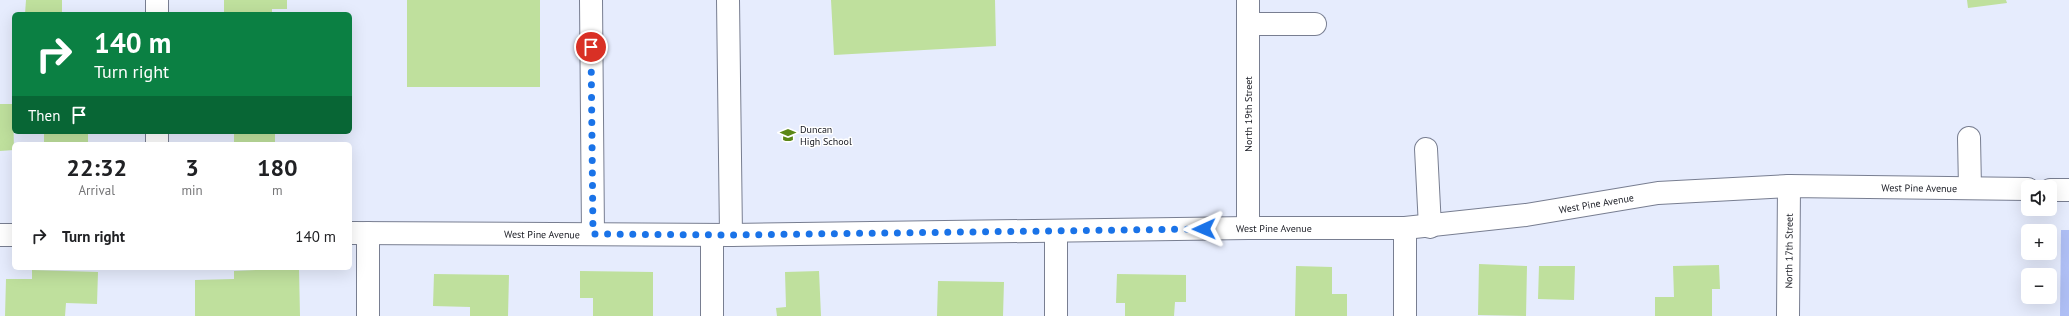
<!DOCTYPE html>
<meta charset="utf-8">
<style>
:root{--surface:#fff;--page:#f6f6f6;--text:#202124;--muted:#757577}
body{margin:0;font-family:"PT Sans",sans-serif;background:var(--page);color:var(--text);height:100vh;display:flex;flex-direction:column;font-size:15px;white-space:nowrap}
*{box-sizing:border-box;margin:0}
p{font-size:13px;color:var(--muted)}
.icon{flex:none;width:22px;height:22px;fill:none;stroke:currentColor;stroke-width:2;stroke-linecap:round;stroke-linejoin:round}
.map{position:relative;flex:1;overflow:hidden}
.side{position:absolute;left:12px;top:142px;width:340px;height:128px;display:flex;flex-direction:column;background:var(--surface);border-radius:6px;box-shadow:0 4px 16px #0002}
.side>*{flex:none}
.hud{position:absolute;left:12px;top:12px;width:340px;height:122px;border-radius:6px;box-shadow:0 4px 16px #0002;background:#0b8043;color:#fff;overflow:hidden}
.buttons{position:absolute;left:2021px;top:180px;display:grid;gap:8px}
.buttons a{display:grid;place-items:center;width:36px;height:36px;border-radius:6px;background:var(--surface);box-shadow:0 4px 16px #0002;font-size:20px}
.pin{position:absolute;display:grid;place-items:center;width:34px;height:34px;color:#fff;margin:-17px;border:2px solid #fff;border-radius:50%;box-shadow:0 1px 4px #0007}
.me{position:absolute;width:44px;margin:-22px;rotate:269deg;stroke-linejoin:round;filter:drop-shadow(0 0 3px #0008)}
.turn{display:flex;align-items:center;gap:14px;height:84px;padding:0 16px;font-size:18px}
.turn .icon{width:52px;height:52px;stroke-width:2.5}
.turn b{display:block;font-size:28px;line-height:34px}
.then{display:flex;align-items:center;height:38px;padding:0 16px;background:#0003;gap:8px;font-size:15px}
.eta{display:flex;justify-content:space-evenly;align-items:center;height:68px;text-align:center}
.eta b{font-size:24px;font-weight:600;line-height:28px}
ul{padding:0;list-style:none}
li{display:flex;align-items:center;gap:12px;height:52px;padding:0 16px}
li div{flex:1}
li b{display:block;font-size:15px}
li em{font-style:normal}
.map>svg:first-child{display:block}
</style>
<div class="map">
<svg width="2069" height="316" viewBox="0 0 2069 316">
<rect width="100%" height="100%" fill="#e6ecfd"/>
<!-- green -->
<path fill="#afbff5" d="M2061 230H2069V316H2060Z"/>
<!-- building -->
<path fill="#bfe09d" d="M26 0H62V14H25Z
M224 0H287V9H272V14H224Z
M407 0H540V87H407Z
M831 0H995L996 46 834 55Z
M1967 0H2006L2007 3 1968 8Z
M0 104H13L14 150 0 151Z
M44 132H88V144H44Z
M234 132H275V144H234Z
M1479 264 1527 266 1526 316 1478 315Z
M1719 265 1720 289H1712V316H1655V297H1674L1673 266Z
M1296 266 1332 267V294H1347V316H1295Z
M1539 266H1575L1574 300 1538 299Z
M299 268 300 316H195V280L234 279V271Z
M32 270 98 272 97 304 66 303 65 316H5L6 279H32Z
M580 271 653 272V316H593V298H580Z
M819 271 821 316H777L776 308 786 307 785 272Z
M434 274 509 275 508 316H470V307L433 306Z
M1117 274 1186 275V302H1175L1174 316H1125V303H1116Z
M938 281 1004 282 1003 316H937Z"/>
<g fill="none" stroke-linecap="round" stroke-linejoin="round">
<defs>
<g id="minor">
<path d="M157 0V14"/>
<path d="M591 0 593 234"/>
<path d="M728 0 731 235"/>
<path d="M1248 0V228"/>
<path d="M1248 24H1315"/>
<path d="M157 132V144"/>
<path d="M1969 138 1970 188"/>
<path d="M1426 149 1430 227"/>
<path d="M2050 190H2069"/>
<path d="M1056 231V316"/>
<path id="s1" d="M350 233 731 235 1248 228H1405L1526 215 1658 193 1789 186 2028 189"/>
<path d="M368 233V316"/>
<path d="M0 235H14"/>
<path d="M712 235V316"/>
<path d="M1405 316V228"/>
<path id="s2" d="M1788 316 1789 186"/>
</g>
</defs>
<!-- minor casing -->
<use href="#minor" stroke="#787e91" stroke-width="24"/>
<!-- minor -->
<use href="#minor" stroke="#fff" stroke-width="22"/>
</g>
<g fill="none" stroke-linecap="round" stroke-linejoin="round">
<!-- route -->
<path stroke="#1a73e8" stroke-width="7" stroke-dasharray="0 12.6" d="M591 47 593 234 731 235 1204 229"/>
</g>
<!-- icons -->
<defs>
<symbol id="school-bare" viewBox="-9 -9 18 18"><path d="M0-5L7-2L0 1L-7-2ZM-4 1L0 2.5L4 1V4Q0 6-4 4Z" fill="#5b8716" stroke="#fff" stroke-width="2.5" paint-order="stroke"/></symbol>
</defs>
<g fill-rule="evenodd">
<use href="#school-bare" x="777" y="124" width="22" height="22"/>
</g>
<g text-anchor="middle" stroke-width="3" stroke-linejoin="round" paint-order="stroke">
<!-- street labels -->
<g font-size="10" fill="#171921" stroke="#fff">
<text transform="translate(1248 114) rotate(-90)" y="4">North 19th Street</text>
<text dy="4" stroke="none"><textPath href="#s1" startOffset="1572">West Pine Avenue</textPath></text>
<text dy="4" stroke="none"><textPath href="#s1" startOffset="1248">West Pine Avenue</textPath></text>
<text dy="4" stroke="none"><textPath href="#s1" startOffset="924">West Pine Avenue</textPath></text>
<text dy="4" stroke="none"><textPath href="#s1" startOffset="192">West Pine Avenue</textPath></text>
<text dy="4" stroke="none"><textPath href="#s2" startOffset="65">North 17th Street</textPath></text>
</g>
<!-- poi labels -->
<g font-size="10" fill="#171921" stroke="#fff" text-anchor="start">
<text x="800" y="133">Duncan<tspan x="800" dy="12">High School</tspan></text>
</g>
</g>
</svg>
<div class="buttons">
<a><svg class="icon" aria-label="sound" viewBox="0 0 24 24"><path d="M4 9h4l5-4v14l-5-4H4zM17 9q2 3 0 6"/></svg></a>
<a>+</a>
<a>−</a>
</div>
<div class="pin" style="left:591px;top:47px;background:#d93025"><svg class="icon" aria-label="arrive" viewBox="0 0 24 24"><path d="M6 21V4h12l-3 4 3 4H6"/></svg></div>
<svg class="me" style="left:1204px;top:229px" viewBox="-20 -20 40 40"><path d="M0-17L14 15 0 8-14 15z" fill="#1a73e8" stroke="#fff" stroke-width="4"/></svg>
<div class="hud">
<div class="turn"><svg class="icon" aria-label="right" viewBox="0 0 24 24"><path d="M7 20v-9h11M14 6l5 5-5 5"/></svg><div><b>140 m</b>Turn right</div></div>
<div class="then">Then<svg class="icon" aria-label="arrive" viewBox="0 0 24 24"><path d="M6 21V4h12l-3 4 3 4H6"/></svg></div>
</div>
<section class="side">
<div class="eta">
<div><b>22:32</b><p>Arrival</p></div>
<div><b>3</b><p>min</p></div>
<div><b>180</b><p>m</p></div>
</div>
<ul>
<li><svg class="icon" aria-label="right" viewBox="0 0 24 24"><path d="M7 20v-9h11M14 6l5 5-5 5"/></svg><div><b>Turn right</b></div><em>140 m</em></li>
</ul>
</section>
</div>
